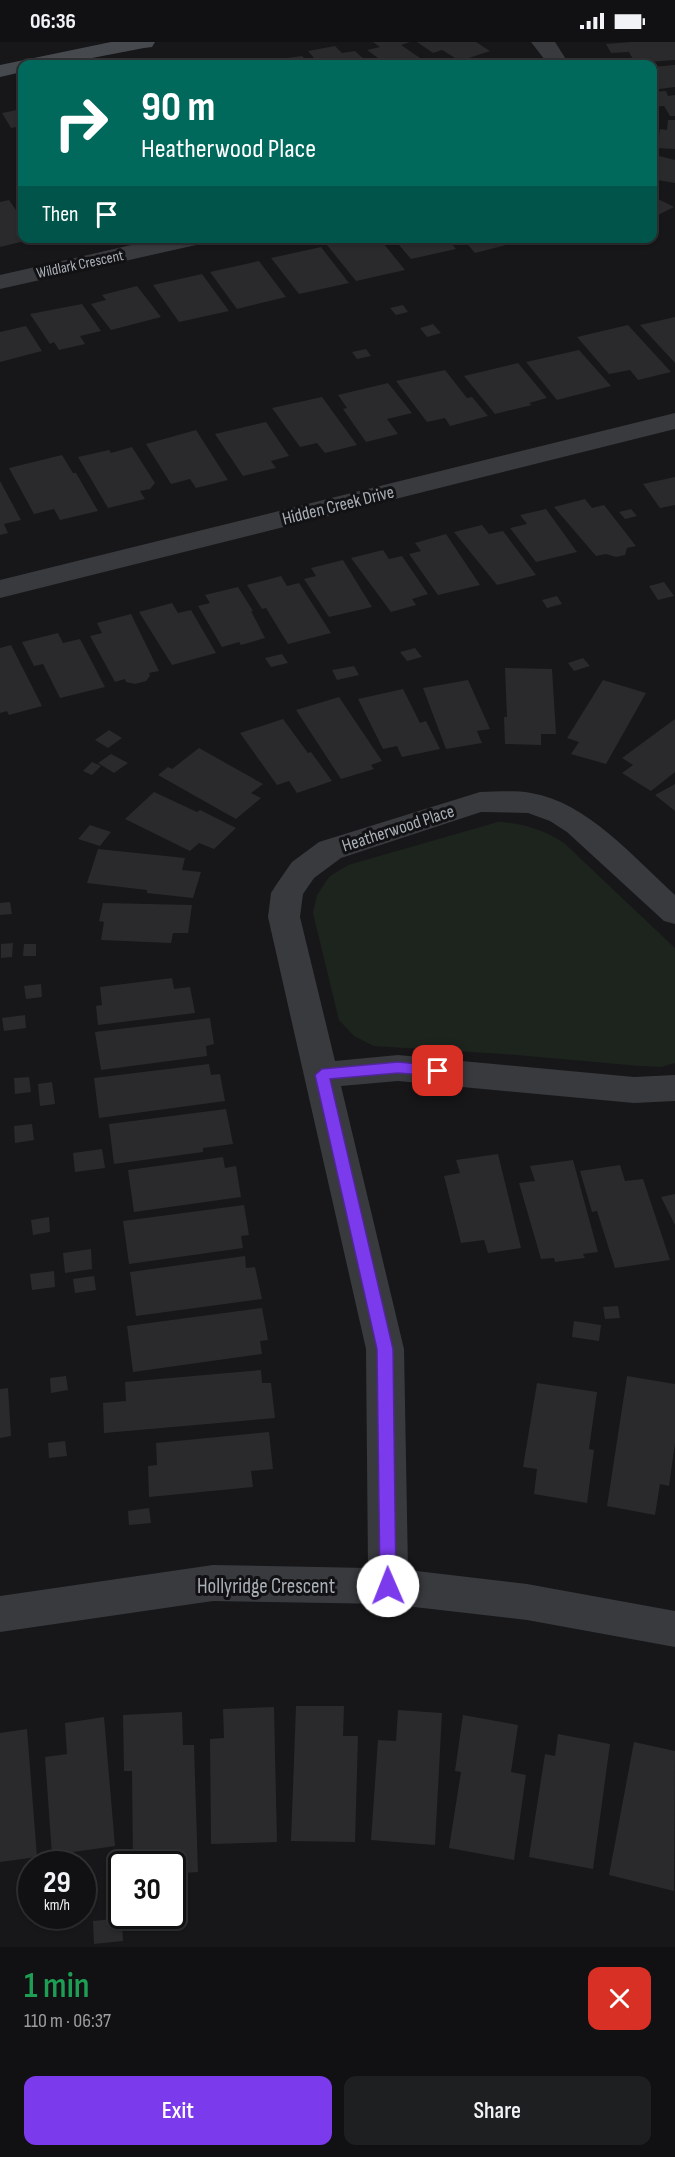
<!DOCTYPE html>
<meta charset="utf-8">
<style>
:root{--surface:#111113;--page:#1e1f21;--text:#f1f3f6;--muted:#9c9da0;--line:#303133;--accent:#7c3aed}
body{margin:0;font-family:"Sofia Sans Condensed",sans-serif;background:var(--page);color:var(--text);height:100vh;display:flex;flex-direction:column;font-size:22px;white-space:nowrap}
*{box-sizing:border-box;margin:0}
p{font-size:20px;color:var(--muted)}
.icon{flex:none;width:33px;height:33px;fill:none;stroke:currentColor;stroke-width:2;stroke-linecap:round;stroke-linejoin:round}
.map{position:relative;height:1905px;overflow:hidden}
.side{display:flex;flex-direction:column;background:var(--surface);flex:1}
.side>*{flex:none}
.guide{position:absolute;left:18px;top:18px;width:639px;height:183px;border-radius:12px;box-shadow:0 2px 4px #0004,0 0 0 2px var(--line);background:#00695c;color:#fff;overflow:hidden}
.speed{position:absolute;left:18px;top:1809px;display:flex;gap:12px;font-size:30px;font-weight:700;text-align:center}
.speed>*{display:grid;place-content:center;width:78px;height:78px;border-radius:50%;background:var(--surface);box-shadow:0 2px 4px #0004,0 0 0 2px var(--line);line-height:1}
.speed small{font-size:15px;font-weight:400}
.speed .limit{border:3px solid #111;border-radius:9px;background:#fff;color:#111}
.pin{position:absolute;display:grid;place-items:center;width:51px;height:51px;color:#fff;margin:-26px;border-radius:12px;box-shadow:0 3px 9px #0006}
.me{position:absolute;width:66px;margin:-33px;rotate:359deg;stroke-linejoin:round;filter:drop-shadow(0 0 4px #0008)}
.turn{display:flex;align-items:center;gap:21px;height:126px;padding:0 24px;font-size:27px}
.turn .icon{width:78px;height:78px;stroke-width:2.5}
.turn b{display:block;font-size:42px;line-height:51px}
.then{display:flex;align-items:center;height:57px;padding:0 24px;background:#0003;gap:12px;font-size:22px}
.round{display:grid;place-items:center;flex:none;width:63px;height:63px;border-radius:12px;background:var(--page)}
.summary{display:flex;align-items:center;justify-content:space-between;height:102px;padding:0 24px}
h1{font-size:36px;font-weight:600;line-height:45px;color:#1e9e55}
.primary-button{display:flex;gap:12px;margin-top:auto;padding:12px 24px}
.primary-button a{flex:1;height:69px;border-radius:12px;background:var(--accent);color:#fff;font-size:24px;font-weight:600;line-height:69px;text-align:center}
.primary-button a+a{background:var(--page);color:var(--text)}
.status{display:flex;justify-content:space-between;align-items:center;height:42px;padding:0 30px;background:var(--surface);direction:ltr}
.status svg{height:16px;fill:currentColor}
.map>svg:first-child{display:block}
</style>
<div class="status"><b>06:36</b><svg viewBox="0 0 49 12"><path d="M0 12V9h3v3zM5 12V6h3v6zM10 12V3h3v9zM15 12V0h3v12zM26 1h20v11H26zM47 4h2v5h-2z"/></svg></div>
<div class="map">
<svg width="675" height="1905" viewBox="0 0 675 1905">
<rect width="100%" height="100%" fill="#171719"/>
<!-- green -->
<path fill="#1d241e" d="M498 780C523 781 542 787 564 801L675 906V1021L661 1025 640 1024 504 1012 374 1004 354 994 339 978 313 871 317 853 329 835 348 823Z"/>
<!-- building -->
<path fill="#2a2a2d" d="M373 0H410L401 3 429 22H386L367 8 380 5Z
M417 0H476L490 9 460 19 442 8 433 11Z
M631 0H675V18L635 21 629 10 611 11 606 2Z
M335 4 342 11 355 9 369 22H319L308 9Z
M302 14 310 22H260L258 20Z
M675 23V45L652 48V25Z
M666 49 668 54 675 53V74H670L664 64 652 65V50Z
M22 67V86L21 84 11 86 2 71Z
M668 78H675V107L657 106 660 87 667 88Z
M655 113 675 118V141L652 137V116Z
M652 154 674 165 652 176Z
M9 158 22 177V196L33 197 0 205V160Z
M357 196H379L405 228 356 239 327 203Z
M393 196H447L456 207 411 217Z
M462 196H519L522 199 475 211Z
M321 205 349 241 299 252 271 216Z
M259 219 286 255 237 267 210 230Z
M202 232 229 269 179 280 153 243Z
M137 244 161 275 111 288 91 262 106 258 102 253Z
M82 262 101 289 80 294 85 302 59 308 54 300 50 302 30 272Z
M403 263 408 270 396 273 390 266Z
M675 275V321L640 283Z
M433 282 441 291 427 295 420 286Z
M628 283 671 330 638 338 630 328 609 332 577 295Z
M26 284 42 309 0 320V290Z
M366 307 371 314 357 317 352 310Z
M579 308 611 344 557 358 526 320Z
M518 321 547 356 529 361 532 363 495 372 464 334Z
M445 328 467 356 472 355 488 374 450 384 445 376 427 380 396 339Z
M388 341 412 371 387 377 398 392 366 400 343 367 347 366 338 353Z
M322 355 357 403 325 411 317 401 300 405 272 366Z
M266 380 289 414 271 419 276 426 243 434 215 392Z
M196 388 228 438 196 446 190 437 171 442 146 402Z
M132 405 155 441 150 447 140 449 145 457 108 466 78 415 109 408 111 411Z
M62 413 73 431H76L98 469 60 478 54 467 34 472 9 426Z
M675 435V463L660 466 643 442Z
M0 439 21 478 4 482 8 491 0 493Z
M585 457 592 466 604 463 636 504 627 506 625 513 616 515 606 512 596 514 554 465Z
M546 467 577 510 536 520 510 486 527 482 520 473Z
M631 467 637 474 625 477 619 470Z
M482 483 489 492 503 489 536 533 497 543 454 490Z
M446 492 480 543 438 553 409 512 421 509 415 501Z
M383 508 389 517 402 514 428 552 412 557 416 563 391 570 351 516Z
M343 518 372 565 329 575 304 537 316 534 311 526Z
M281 534 287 544 299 541 331 591 288 602 266 566 262 567 247 543Z
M664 540 674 554 658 558 649 544Z
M238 545 253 569H251L265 596 241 603 239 600 222 605 198 564 210 561 205 553Z
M557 554 562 562 547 566 542 558Z
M172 561 178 571 191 568 216 611 172 623 139 570Z
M131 572 159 629 149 631 150 634 146 639 135 642 126 640 125 637 115 640 90 594 102 591 97 581Z
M58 591 63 601 80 597 105 645 60 656 43 622 34 624 22 600Z
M11 603 42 664 9 673 7 669 0 671V606Z
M415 606 422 615 407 619 400 610Z
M282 612 288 621 271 625 265 616Z
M583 616 590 624 574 629 568 621Z
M354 624 359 633 337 638 332 628Z
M505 626 552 627 556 692H541V703L505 702 504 675H507Z
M468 638 490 687 477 689 482 701 446 707 423 646Z
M603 638 646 651 606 722 571 712 579 700 567 696Z
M403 647 420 681 426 679 440 707 402 715 397 704 383 707 358 657Z
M339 655 382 719 371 723 374 727 341 737 296 668Z
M283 677 308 711 311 710 332 739 297 751 289 739 277 743 240 691Z
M675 677V730L651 749 622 731 633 723 622 716Z
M109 688 122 696 108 706 95 698Z
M199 706 263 742 251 751 261 756 236 777 158 733 168 725 172 727Z
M111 712 128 721 114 731 98 721Z
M92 720 101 724 92 733 83 729Z
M675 742V769L655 753Z
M154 750 197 770 200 768 236 786 214 807 199 801 190 809 125 777Z
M90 783 111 790 100 804 78 797Z
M98 807 185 816 182 828 201 830 193 856 147 851V848L87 841Z
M10 860 12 872 0 873V861Z
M103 861 192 863 188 891H173L171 901 101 898 104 880 99 879Z
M13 901 12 915 1 916V902Z
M24 902H36V914H23Z
M172 936 174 947 190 945 195 971 98 983 96 964 102 963 100 945Z
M41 942 42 955 26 957 24 944Z
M25 973 26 986 4 989 2 976Z
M210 976 214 1002 206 1004 207 1014 101 1028 95 990Z
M209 1022 211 1033 220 1032 225 1059 99 1076 94 1036Z
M29 1035 31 1050 15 1052 14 1036Z
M52 1040 55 1062 40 1064 38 1042Z
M226 1067 233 1102 203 1106V1110L114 1122 109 1082Z
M32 1082 34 1098 15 1101 14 1084Z
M102 1107 105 1126 75 1130 73 1111Z
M498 1112 521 1206 488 1211 484 1198 461 1201 444 1134 460 1131 456 1118Z
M223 1115 225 1126 236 1124 241 1155 134 1170 128 1128Z
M573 1118 598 1210 583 1212 585 1216 555 1220 554 1216 541 1217 519 1141 535 1139 530 1124Z
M620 1123 625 1139 643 1137 670 1218 615 1226 597 1169 592 1170 580 1129Z
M675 1152V1183L661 1155Z
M244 1163 249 1193 241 1194 243 1206 129 1222 123 1179Z
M49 1175 50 1190 33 1193 31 1178Z
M91 1207 92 1227 65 1231 63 1211Z
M245 1214 246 1226 255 1225 262 1257 136 1274 130 1230Z
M54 1229 55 1245 32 1248 30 1232Z
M94 1234 96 1248 75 1251 73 1237Z
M618 1264 620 1276 605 1277 603 1265Z
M262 1266 268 1298 260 1299 262 1312 133 1330 127 1284Z
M574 1279 601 1283 599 1299 572 1295Z
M261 1328 262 1341H271L275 1376 104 1391 103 1361 126 1359 125 1340Z
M66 1334 68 1348 51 1351 50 1336Z
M627 1334 675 1342V1401L669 1444 660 1442 655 1473 607 1464Z
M537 1341 597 1350 589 1407 594 1408 587 1461 534 1452 537 1427 523 1425Z
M8 1346 11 1394 0 1396V1347Z
M269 1390 273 1427 251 1429 253 1445 149 1455 148 1424 157 1423 156 1401Z
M65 1399 67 1414 49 1416 48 1401Z
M149 1466 151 1481 129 1483 128 1469Z
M296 1664H344L343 1694H358L355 1800 291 1799Z
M274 1665 277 1800 211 1802 210 1697 224 1696 223 1667Z
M398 1668 442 1671 435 1803 371 1798 378 1698 396 1699Z
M182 1670 183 1703H194L198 1830 172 1832V1822H133L132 1729H124L123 1673Z
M463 1673 518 1683 511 1730 526 1733 514 1818 449 1806 461 1730 455 1729Z
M104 1675 115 1804 52 1813 45 1715 67 1712 65 1681Z
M27 1687 37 1815 0 1820V1691Z
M558 1692 610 1702 593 1827 529 1815 545 1712 555 1714Z
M634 1700 675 1709 674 1849 609 1833Z
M122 1876 123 1899 94 1902 93 1879Z"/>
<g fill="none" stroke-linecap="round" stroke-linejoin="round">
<!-- street -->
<path fill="#383a3e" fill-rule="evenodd" d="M531 0H555L569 22H548Z
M162 196H207L204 201 196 203 0 247V233Z
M675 371V387L0 556V538Z
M480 750C496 750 514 748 531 751 587 760 634 816 675 853V882L664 879 567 790 550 779 528 771 481 770 341 816 314 836 303 852 300 875 335 1019 398 1013 634 1035 675 1033V1059L634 1061 398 1039 341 1044 404 1307 408 1528 527 1542 675 1569V1605L527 1578 388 1562 213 1559 0 1590V1554L213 1523 368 1526 366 1307 268 875 271 851 276 843 292 820 319 800Z"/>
<!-- secondary -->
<path fill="#46494e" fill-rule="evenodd" d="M111 0H155L152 5 144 6 61 22H22V30L0 35V23Z"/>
</g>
<!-- route -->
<path fill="#7c3aed" stroke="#51269a" stroke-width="1.5" d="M398 1020 438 1024 445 1029 438 1034 398 1031 330 1037 393 1307 396 1544 394 1550 388 1552 382 1550 380 1544 377 1307 315 1033 322 1027Z"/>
<g text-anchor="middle" stroke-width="6" stroke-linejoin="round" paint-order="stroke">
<!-- far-street labels -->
<g font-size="15" fill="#aab0b8" stroke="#121214">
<text transform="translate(80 222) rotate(-12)" y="5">Wildlark Crescent</text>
</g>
<!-- street labels -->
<g font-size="18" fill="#aab0b8" stroke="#121214">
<text transform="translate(338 463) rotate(-14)" y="6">Hidden Creek Drive</text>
<text transform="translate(398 786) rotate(-18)" y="6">Heatherwood Place</text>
</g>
<!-- near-street labels -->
<g font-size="21" fill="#aab0b8" stroke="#121214">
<text x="266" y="1551">Hollyridge Crescent</text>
</g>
</g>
</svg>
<div class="speed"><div>29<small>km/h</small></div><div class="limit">30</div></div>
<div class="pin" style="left:438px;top:1029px;background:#d93025"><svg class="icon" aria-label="arrive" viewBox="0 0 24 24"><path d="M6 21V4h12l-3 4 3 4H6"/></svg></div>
<svg class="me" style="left:388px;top:1544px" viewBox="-20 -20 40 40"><circle r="19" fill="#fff"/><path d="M0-13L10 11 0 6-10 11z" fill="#7c3aed"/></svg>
<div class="guide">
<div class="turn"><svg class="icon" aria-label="right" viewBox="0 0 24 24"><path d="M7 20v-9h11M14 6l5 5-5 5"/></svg><div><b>90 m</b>Heatherwood Place</div></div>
<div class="then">Then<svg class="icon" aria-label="arrive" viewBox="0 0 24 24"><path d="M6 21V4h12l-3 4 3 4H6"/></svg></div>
</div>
</div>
<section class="side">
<div class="summary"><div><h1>1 min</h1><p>110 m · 06:37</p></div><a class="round" style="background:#d93025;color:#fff"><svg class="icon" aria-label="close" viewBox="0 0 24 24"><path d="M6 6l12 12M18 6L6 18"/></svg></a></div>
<div class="primary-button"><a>Exit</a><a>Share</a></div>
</section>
